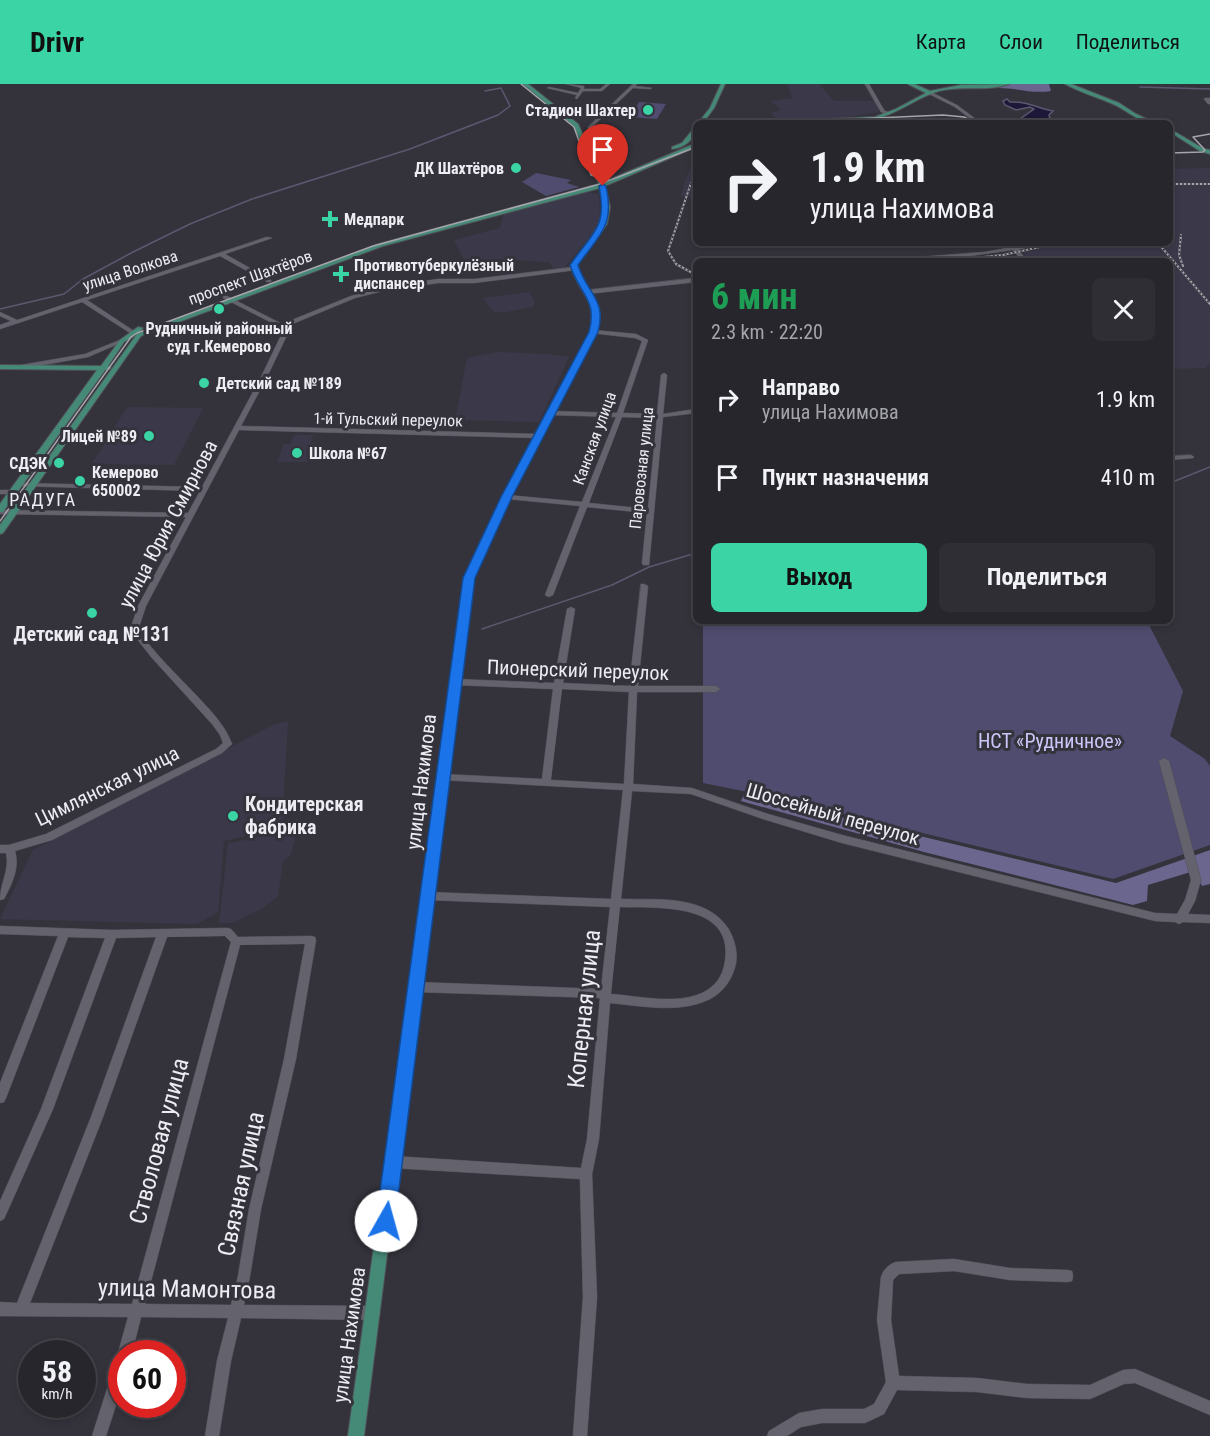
<!DOCTYPE html>
<html lang="ru">
<meta charset="utf-8">
<style>
:root{--surface:#27262d;--page:#2f2e35;--text:#f1f3f6;--muted:#a4a5aa;--line:#434349;--accent:#3ad4a5}
body{margin:0;font-family:"Roboto Condensed",sans-serif;background:var(--page);color:var(--text);height:100vh;display:flex;flex-direction:column;font-size:22px;white-space:nowrap}
*{box-sizing:border-box;margin:0}
p{font-size:20px;color:var(--muted)}
.icon{flex:none;width:33px;height:33px;fill:none;stroke:currentColor;stroke-width:2;stroke-linecap:round;stroke-linejoin:round}
.map{position:relative;flex:1;overflow:hidden}
.details{position:absolute;left:693px;top:174px;width:480px;height:366px;display:flex;flex-direction:column;background:var(--surface);border-radius:9px;box-shadow:0 3px 9px #0003,0 0 0 2px var(--line)}
.details>*{flex:none}
.banner{position:absolute;left:693px;top:36px;width:480px;height:126px;border-radius:9px;box-shadow:0 3px 9px #0003,0 0 0 2px var(--line);background:#27262d;color:var(--text);overflow:hidden}
.speed{position:absolute;left:18px;top:1256px;display:flex;gap:12px;font-size:30px;font-weight:700;text-align:center}
.speed>*{display:grid;place-content:center;width:78px;height:78px;border-radius:50%;background:var(--surface);box-shadow:0 3px 9px #0003,0 0 0 2px var(--line);line-height:1}
.speed small{font-size:15px;font-weight:400}
.speed .limit{border:9px solid #d22;background:#fff;color:#111}
.pin{position:absolute;display:grid;place-items:center;width:51px;height:51px;color:#fff;margin:-62px -26px;border-radius:50% 50% 50% 0;rotate:-45deg;box-shadow:0 0 6px #0007}
.pin .icon{rotate:45deg}
.me{position:absolute;width:66px;margin:-33px;rotate:7deg;stroke-linejoin:round;filter:drop-shadow(0 0 4px #0008)}
.turn{display:flex;align-items:center;gap:21px;height:126px;padding:0 18px;font-size:27px}
.turn .icon{width:78px;height:78px;stroke-width:2.5}
.turn b{display:block;font-size:42px;line-height:51px}
.round{display:grid;place-items:center;flex:none;width:63px;height:63px;border-radius:9px;background:var(--page)}
.overview{display:flex;align-items:center;justify-content:space-between;height:102px;padding:0 18px}
h1{font-size:36px;font-weight:700;line-height:45px;color:#1e9e55}
.action{display:flex;gap:12px;margin-top:auto;padding:12px 18px}
.action a{flex:1;height:69px;border-radius:9px;background:var(--accent);color:#111;font-size:24px;font-weight:700;line-height:69px;text-align:center}
.action a+a{background:var(--page);color:var(--text)}
ul{padding:0;list-style:none}
li{display:flex;align-items:center;gap:18px;height:78px;padding:0 18px}
li div{flex:1}
li b{display:block;font-size:22px}
li em{font-style:normal}
header{display:flex;align-items:center;gap:36px;box-sizing:border-box;height:84px;padding:0 30px;background:var(--accent);color:#111}
header strong{font-size:28px}
nav{display:flex;gap:33px;margin-inline-start:auto;font-size:21px}
.map>svg:first-child{display:block}
</style>
<header>
<strong>Drivr</strong>
<nav><a>Карта</a><a>Слои</a><a>Поделиться</a></nav>
</header>
<div class="map">
<svg width="1210" height="1352" viewBox="0 0 1210 1352">
<rect width="100%" height="100%" fill="#34333c"/>
<!-- built -->
<path fill="#3b3949" d="M787 0H819L834 17H872L877 20 879 28 836 35 777 36 771 29 781 26 771 17 793 14Z
M696 72V113L681 112 686 94Z
M1210 84V279L1205 284 1170 285V177H1027L1024 168 1066 159H1170V85Z
M587 108 599 110 600 138 595 147 564 184H553L549 178 495 175 492 180H466L454 156 500 144 504 130Z
M529 208 535 218 533 223 506 228H494L482 214Z
M498 268 547 270 569 273 539 338 455 336 467 274Z
M127 323 203 324 174 381 92 380Z
M294 351H313L310 359H316L309 378H277L284 360H291Z
M288 637 282 744 224 757 218 828 197 840 0 835 33 766 273 641Z
M286 744 298 745 290 772 283 777 278 812 263 824 232 839H219L228 759 251 755Z"/>
<!-- green -->
<path fill="#504c6f" d="M639 18 666 20 657 35 630 33Z
M536 89 571 96 567 99 579 103 546 112 522 98Z
M703 537H1147L1183 607 1170 652 1205 675 1210 682V761L1113 795 773 713 703 699Z"/>
<!-- forest -->
<path fill="#6a668d" d="M962 0H1049L1051 7C1033 10 1017 4 999 4 984 3 977 5 962 0Z
M744 710 1116 799 1210 766V800L1202 802 1194 787 1148 801 1147 817 1133 821 924 768 741 717Z"/>
<!-- water -->
<path fill="#1e1838" stroke="#5c5870" stroke-width="1.5" d="M1007 15 1010 18C1026 17 1038 24 1053 27L1049 31 1050 34 1043 36 1046 39H1038L1037 36 1021 38 1020 35 1034 25 1030 23 1016 26 1005 21 1003 17Z"/>
<g fill="none" stroke-linecap="round" stroke-linejoin="round">
<!-- stream -->
<path stroke="#5c5870" stroke-width="1.5" d="M1140 3 1210 5
M0 225 64 210 83 195 133 168 190 140 252 115 410 65 498 31 510 22 501 4 485 7
M1170 399 1210 383
M482 545 612 501 649 483 696 469"/>
<defs>
<path id="minor" d="M566 0 584 2V5H600L606 0H610L602 7H583L577 15 575 14 577 11 547 4 549 3 578 9 581 4Z
M633 0H637L635 2 652 4 650 5 633 4 590 45H588V43Z
M865 0H869L884 26 889 29V31L881 28Z
M929 8H931L957 21 981 39H976L955 23 929 10Z
M1206 14H1210V20H1208L1204 15Z
M267 153 272 154 225 170 271 196V198H267L220 172 87 216 134 247V249H130L82 218 0 245V241L11 237 0 232V228L17 236Z
M1034 159H1043L1018 166 1028 177H1022L1013 166 948 175 889 177 892 175 985 168Z
M574 183 576 184V186L474 199H438L383 207 355 214 285 243 289 247 268 291 241 342 538 350 541 352 538 354 239 346 146 522 138 546C155 570 177 591 197 612 211 627 225 641 232 660L222 669 52 756 15 767C20 784 12 800 4 815L0 816C0 798 10 787 6 769H0V761H9L46 750 216 665 223 659 220 651 212 640 152 574 130 546 138 522 186 433 0 430V426L188 429 200 407 18 402 16 401V399L202 403 262 291 283 247 280 243 223 214V212H227L282 240 351 212 383 203 438 195H474Z
M696 194V198L587 210 584 208 587 206Z
M593 246 636 250 648 256 623 329 657 330 661 291 664 289 667 291 663 330 696 325V329L663 333 649 481H643L642 479 647 429 587 423 553 511 549 513 545 511 580 422 507 415 503 413 507 411 582 418 616 333 551 331 548 329 551 327 617 329 642 257 635 254 591 249V247ZM622 333 657 334 648 425 589 419Z
M120 256 125 257 88 273 21 285 18 283 21 281 85 270Z
M1191 371 1194 373 1193 374 1170 376V372Z
M0 406H13L16 408 13 410H0Z
M641 500H644L648 502 638 602H716L720 605 716 608H637L633 700 692 704 768 730 842 751 1155 829 1177 830 1185 816 1191 796 1159 677 1164 674 1169 677 1201 796 1195 817 1188 830 1210 831V839L1183 838 1179 840 1175 838 1155 837 842 759 763 735 691 710 632 707 621 815C656 816 705 810 728 844 734 854 738 867 736 879 733 894 724 908 710 915 680 930 642 922 610 919L599 1055 592 1090 597 1213 587 1352H573L583 1213 580 1095 393 1084 389 1082 387 1078 389 1074 393 1072 581 1084 587 1055 600 914 416 908 412 906 411 903 412 900 416 898 601 905 610 823 428 816 424 815 423 812 424 809 428 808 611 815 623 706 442 696 437 693 442 690 542 695 553 605 455 601 451 598 455 595 554 599 567 525 571 523 575 525 563 599 629 602ZM562 605 629 608 624 700 551 696ZM620 823C657 824 734 818 725 877 723 892 715 903 702 909 675 921 639 912 611 910Z
M0 842 112 846 227 844 231 845 238 853 311 852 315 853 316 856 296 975 261 1125 250 1192 244 1221 373 1222 378 1224 380 1229 378 1234 373 1236 241 1234 231 1277 219 1352H205L217 1277 228 1234 141 1233 132 1269H122V1303L106 1352H92L115 1280 117 1275 120 1274 118 1269 128 1233 0 1232V1218L17 1219 91 1033 156 853 116 854 53 1025 4 1135 0 1137V1117L41 1025 105 854 68 853 6 1014 4 1018 0 1019V999L58 852 0 850ZM225 852 231 858 132 1220 30 1219 103 1033 167 853ZM305 860 284 975 249 1125 238 1192 231 1221 145 1220 240 861Z
M954 1175 1010 1184 1067 1186 1072 1187 1073 1192 1072 1197 1067 1198 1010 1196 954 1187 899 1190 893 1196 891 1236 899 1292 977 1294 1027 1300 1090 1301 1123 1286 1135 1285 1210 1317V1331L1135 1299 1124 1300 1090 1315 1027 1314 977 1308 897 1306 884 1330 865 1339H822L801 1343 787 1352H767L769 1347 799 1329 822 1325H864L874 1320 886 1298 877 1236 881 1193C883 1186 889 1180 896 1178Z"/>
<path id="major" d="M523 0H528L578 40 604 98 694 60 696 59V63L605 102 610 123 607 140 577 181C584 212 603 210 596 248L511 413 473 494 364 1352H348L465 494 503 413 590 248C597 210 578 212 571 181L601 140 604 123 600 104 383 162 141 252 3 449 0 450V441L137 250 124 258 108 282 111 284 109 285 105 286 3 428H0V420L97 286 0 285V281L101 282 120 256 138 243 143 244 137 250 379 160 599 100 574 42Z
M721 0H725L714 24 703 39H698L710 24Z
M908 0H914L930 7 961 1 1009 0C988 8 962 1 939 7 917 13 898 30 875 35L756 39 758 38 875 33 896 25 926 9Z
M1065 0H1071L1119 19 1136 30 1155 39C1139 39 1127 26 1113 20 1097 13 1079 8 1065 0Z
M694 44H696C695 56 683 64 672 65V63L682 59Z
M1170 45 1204 65 1210 66V70L1200 67 1170 48Z"/>
</defs>
<!-- minor casing -->
<use href="#minor" stroke="#515159" stroke-width="1"/>
<!-- major casing -->
<use href="#major" stroke="#515159" stroke-width="2"/>
<!-- minor -->
<use href="#minor" fill="#64636d" fill-rule="evenodd"/>
<!-- major -->
<use href="#major" fill="#458977" fill-rule="evenodd"/>
<!-- tram -->
<path stroke="#a6a5ac" stroke-width="1.5" d="M521 0 574 43 591 91 610 96
M765 39 943 31 964 33 976 39
M1170 69 1203 68 1205 66 1193 53 1210 50
M0 437 131 253 137 249 373 162 600 100 696 63"/>
<defs>
<path id="rail" d="M691 99 668 167 676 180 696 191
M1170 100H1210
M1181 151 1179 171 1183 182
M1158 159 1210 220
M945 177 1003 171 1058 159"/>
</defs>
<!-- rail casing -->
<use href="#rail" stroke="#a6a5ac" stroke-width="2"/>
<!-- rail -->
<use href="#rail" stroke="#34333c" stroke-width="1.5" stroke-dasharray="2" stroke-linecap="butt"/>
</g>
<!-- route -->
<path fill="#1a73e8" stroke="#114b97" stroke-width="1.5" d="M603 100 606 102C615 142 600 150 578 181 587 210 607 215 598 248L512 413 475 494 395 1137 392 1144 386 1146 379 1144 376 1137 463 494 501 413 589 248C598 215 579 210 570 181 592 149 608 144 599 102Z"/>
<!-- markers -->
<g fill="#3ad4a5" stroke="#34333c" stroke-width="2">
<circle cx="648" cy="26" r="6"/>
<circle cx="516" cy="84" r="6"/>
<path d="M327 126h6v6h6v6h-6v6h-6v-6h-6v-6h6z"/>
<path d="M338 181h6v6h6v6h-6v6h-6v-6h-6v-6h6z"/>
<circle cx="219" cy="225" r="6"/>
<circle cx="204" cy="299" r="6"/>
<circle cx="149" cy="352" r="6"/>
<circle cx="297" cy="369" r="6"/>
<circle cx="59" cy="379" r="6"/>
<circle cx="80" cy="397" r="6"/>
<circle cx="92" cy="529" r="6"/>
<circle cx="233" cy="732" r="6"/>
</g>
<g text-anchor="middle" stroke-width="6" stroke-linejoin="round" paint-order="stroke">
<!-- far-poi labels -->
<g font-size="16" font-weight="bold" fill="#ececf2" stroke="#34333c" text-anchor="start">
<text x="636" y="32" text-anchor="end">Стадион Шахтер</text>
<text x="504" y="90" text-anchor="end">ДК Шахтёров</text>
<text x="344" y="141">Медпарк</text>
<text x="354" y="187">Противотуберкулёзный<tspan x="354" dy="18">диспансер</tspan></text>
<text x="219" y="250" text-anchor="middle">Рудничный районный<tspan x="219" dy="18">суд г.Кемерово</tspan></text>
<text x="216" y="305">Детский сад №189</text>
<text x="137" y="358" text-anchor="end">Лицей №89</text>
<text x="309" y="375">Школа №67</text>
<text x="47" y="385" text-anchor="end">СДЭК</text>
<text x="92" y="394">Кемерово<tspan x="92" dy="18">650002</tspan></text>
</g>
<!-- far-street labels -->
<g font-size="16" fill="#ececf2" stroke="#34333c">
<text transform="translate(130 186) rotate(-18)" y="6">улица Волкова</text>
<text transform="translate(250 193) rotate(-20)" y="6">проспект Шахтёров</text>
<text transform="translate(388 335) rotate(1)" y="6">1-й Тульский переулок</text>
<text transform="translate(594 354) rotate(-70)" y="6">Канская улица</text>
<text transform="translate(641 384) rotate(-84)" y="6">Паровозная улица</text>
</g>
<!-- far-neighbourhood labels -->
<g font-size="18" letter-spacing="1.5" fill="#ececf2" stroke="#34333c">
<text x="43" y="422">РАДУГА</text>
</g>
<!-- street labels -->
<g font-size="20" fill="#ececf2" stroke="#34333c">
<text transform="translate(168 440) rotate(-62)" y="7">улица Юрия Смирнова</text>
<text transform="translate(578 586) rotate(2)" y="7">Пионерский переулок</text>
<text transform="translate(421 698) rotate(-83)" y="7">улица Нахимова</text>
<text transform="translate(107 702) rotate(-26)" y="7">Цимлянская улица</text>
<text transform="translate(833 730) rotate(16)" y="7">Шоссейный переулок</text>
<text transform="translate(349 1251) rotate(-82)" y="7">улица Нахимова</text>
</g>
<!-- poi labels -->
<g font-size="20" font-weight="bold" fill="#ececf2" stroke="#34333c">
<text x="92" y="557">Детский сад №131</text>
<text x="245" y="727" text-anchor="start">Кондитерская<tspan x="245" dy="23">фабрика</tspan></text>
</g>
<!-- park labels -->
<g font-size="20" fill="#cbc6fa" stroke="#34333c">
<text x="1050" y="664">НСТ «Рудничное»</text>
</g>
<!-- near-street labels -->
<g font-size="24" fill="#ececf2" stroke="#34333c">
<text transform="translate(584 925) rotate(-84)" y="8">Коперная улица</text>
<text transform="translate(159 1057) rotate(-75)" y="8">Стволовая улица</text>
<text transform="translate(241 1100) rotate(-78)" y="8">Связная улица</text>
<text transform="translate(187 1205) rotate(1)" y="8">улица Мамонтова</text>
</g>
</g>
</svg>
<div class="speed"><div>58<small>km/h</small></div><div class="limit">60</div></div>
<div class="pin" style="left:603px;top:102px;background:#d93025"><svg class="icon" aria-label="arrive" viewBox="0 0 24 24"><path d="M6 21V4h12l-3 4 3 4H6"/></svg></div>
<svg class="me" style="left:386px;top:1137px" viewBox="-20 -20 40 40"><circle r="19" fill="#fff"/><path d="M0-13L10 11 0 6-10 11z" fill="#1a73e8"/></svg>
<div class="banner">
<div class="turn"><svg class="icon" aria-label="right" viewBox="0 0 24 24"><path d="M7 20v-9h11M14 6l5 5-5 5"/></svg><div><b>1.9 km</b>улица Нахимова</div></div>
</div>
<section class="details">
<div class="overview"><div><h1>6 мин</h1><p>2.3 km · 22:20</p></div><a class="round"><svg class="icon" aria-label="close" viewBox="0 0 24 24"><path d="M6 6l12 12M18 6L6 18"/></svg></a></div>
<ul>
<li><svg class="icon" aria-label="right" viewBox="0 0 24 24"><path d="M7 20v-9h11M14 6l5 5-5 5"/></svg><div><b>Направо</b><p>улица Нахимова</p></div><em>1.9 km</em></li>
<li><svg class="icon" aria-label="arrive" viewBox="0 0 24 24"><path d="M6 21V4h12l-3 4 3 4H6"/></svg><div><b>Пункт назначения</b></div><em>410 m</em></li>
</ul>
<div class="action"><a>Выход</a><a>Поделиться</a></div>
</section>
</div>
